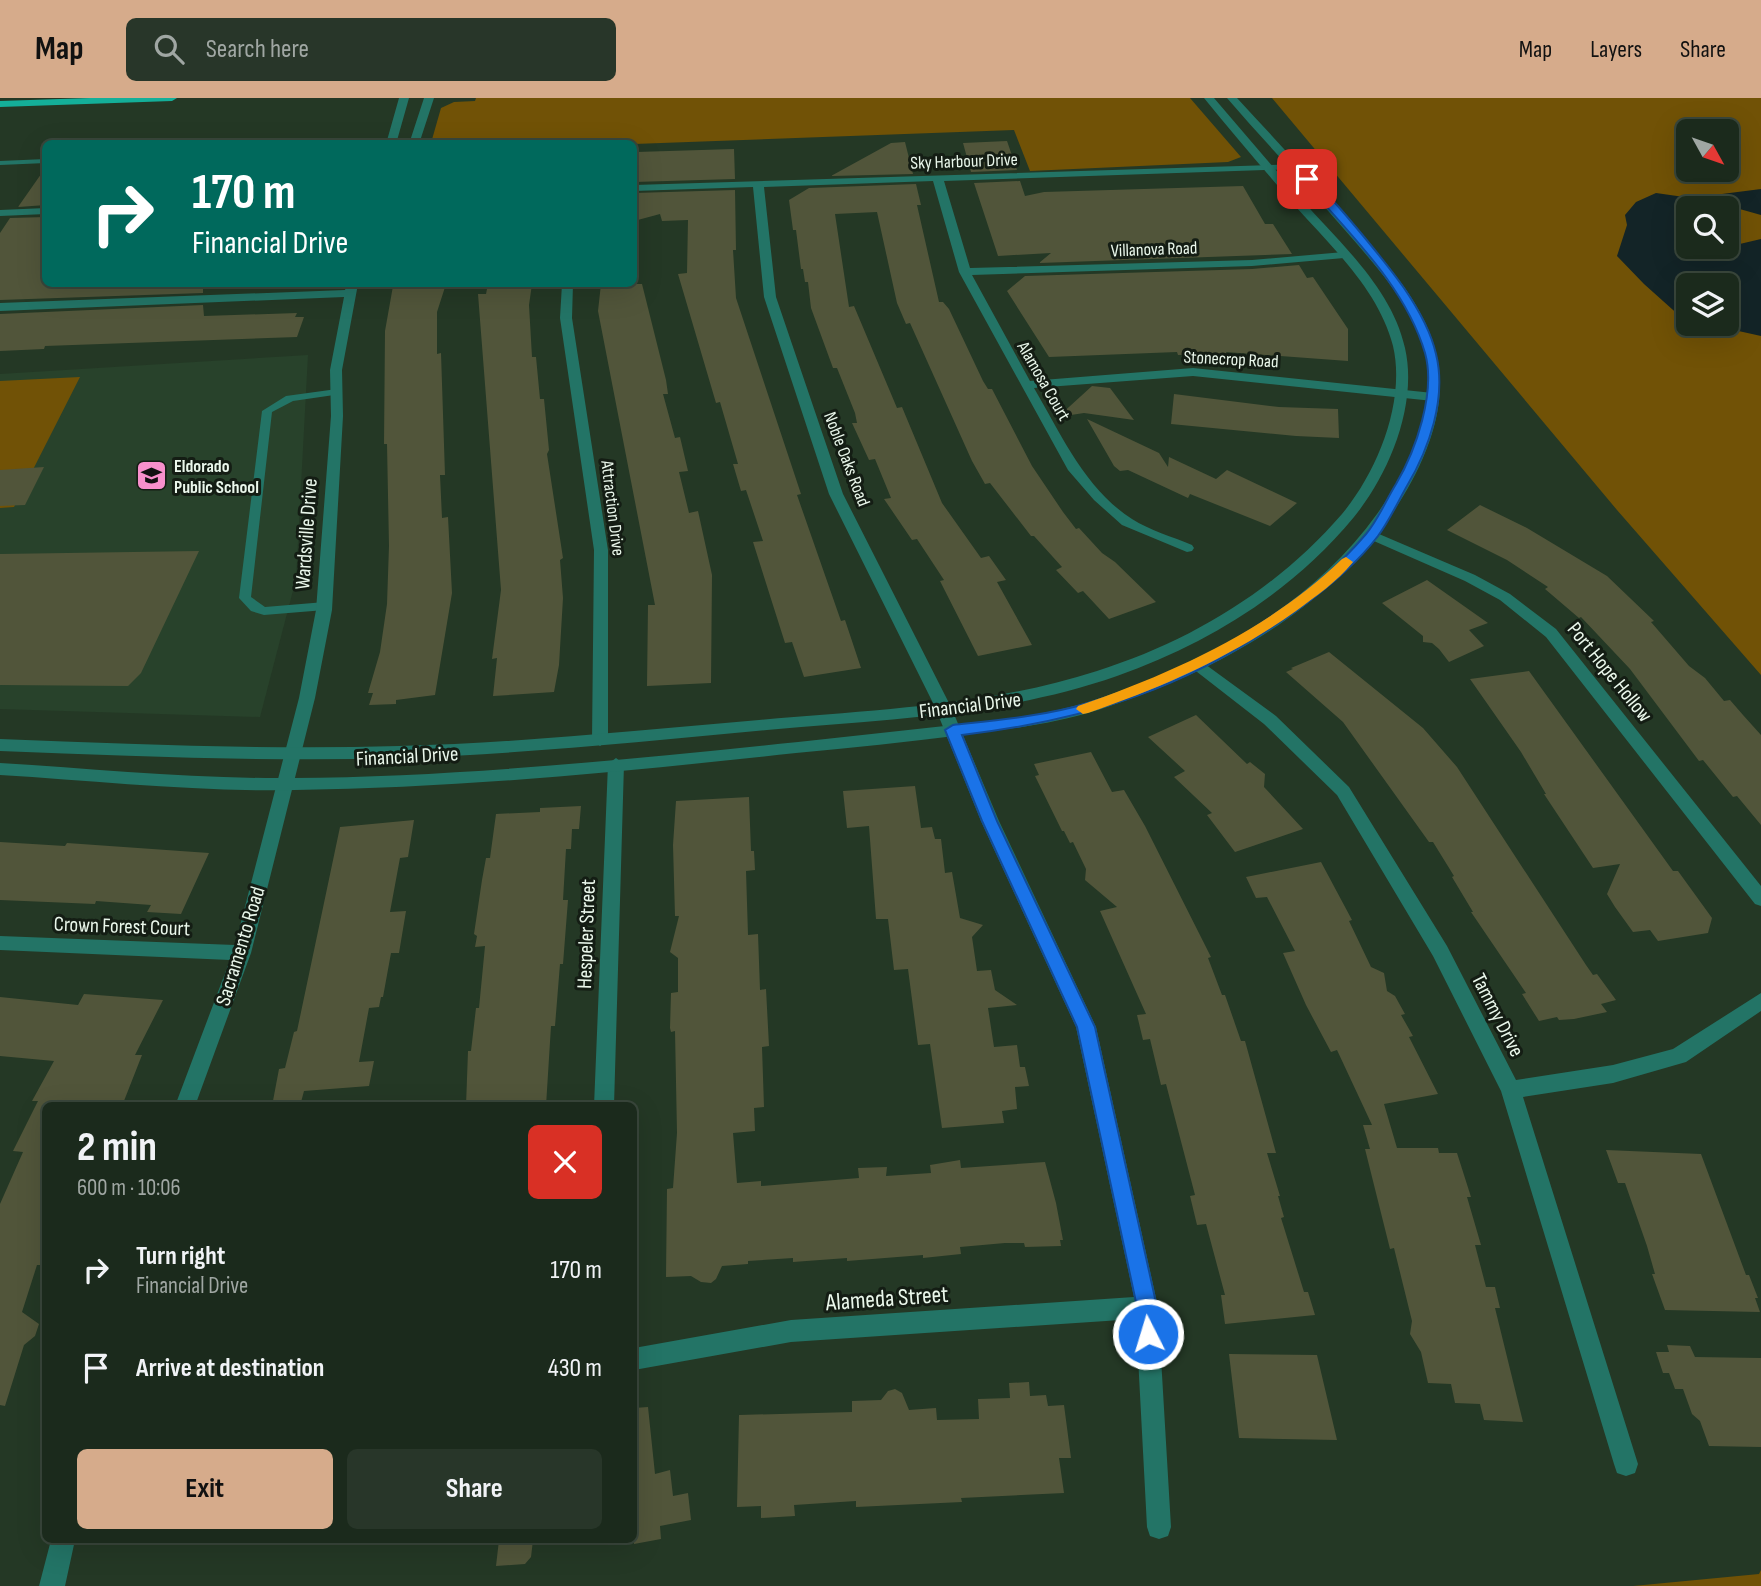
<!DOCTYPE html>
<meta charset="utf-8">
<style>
:root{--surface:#1b2a1c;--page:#283629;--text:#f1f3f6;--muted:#a0a7a3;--line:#39463b;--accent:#d6ab8b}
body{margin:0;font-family:"Sofia Sans Condensed",sans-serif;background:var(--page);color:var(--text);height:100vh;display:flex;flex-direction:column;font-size:26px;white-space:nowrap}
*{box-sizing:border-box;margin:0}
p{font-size:23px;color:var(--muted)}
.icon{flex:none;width:38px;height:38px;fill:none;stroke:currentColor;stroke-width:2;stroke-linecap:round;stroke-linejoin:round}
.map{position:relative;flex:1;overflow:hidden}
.panel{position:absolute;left:42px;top:1004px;width:595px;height:441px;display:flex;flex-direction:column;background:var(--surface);border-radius:10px;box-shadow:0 7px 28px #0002,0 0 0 2px var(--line)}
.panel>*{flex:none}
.hud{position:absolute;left:42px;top:42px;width:595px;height:147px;border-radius:10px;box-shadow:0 7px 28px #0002,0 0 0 2px var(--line);background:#00695c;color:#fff;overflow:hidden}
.needle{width:46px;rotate:130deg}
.tools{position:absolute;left:1676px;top:21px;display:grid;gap:14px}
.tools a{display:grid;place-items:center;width:63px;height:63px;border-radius:10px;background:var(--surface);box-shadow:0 7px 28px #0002,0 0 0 2px var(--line);font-size:35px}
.pin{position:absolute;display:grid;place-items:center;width:60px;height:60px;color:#fff;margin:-30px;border-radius:14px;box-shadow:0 4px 10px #0006}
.me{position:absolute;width:77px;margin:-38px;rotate:355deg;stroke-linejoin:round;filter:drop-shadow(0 0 5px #0008)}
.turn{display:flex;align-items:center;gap:24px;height:147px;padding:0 35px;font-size:32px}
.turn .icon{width:91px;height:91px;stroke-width:2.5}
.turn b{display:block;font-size:49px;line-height:60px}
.round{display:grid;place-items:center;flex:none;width:74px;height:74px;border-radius:10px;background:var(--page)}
.overview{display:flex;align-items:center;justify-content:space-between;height:119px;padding:0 35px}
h1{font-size:42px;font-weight:700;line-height:52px}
.cta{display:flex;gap:14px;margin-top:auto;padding:14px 35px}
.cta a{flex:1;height:80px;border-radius:10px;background:var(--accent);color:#111;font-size:28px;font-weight:700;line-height:80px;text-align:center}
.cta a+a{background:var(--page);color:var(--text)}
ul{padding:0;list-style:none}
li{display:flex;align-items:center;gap:21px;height:98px;padding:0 35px}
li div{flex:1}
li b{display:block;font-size:26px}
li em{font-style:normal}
header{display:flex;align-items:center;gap:42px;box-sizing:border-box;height:98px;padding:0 35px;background:var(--accent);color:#111}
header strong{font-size:33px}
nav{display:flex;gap:38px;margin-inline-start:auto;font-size:24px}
.search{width:490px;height:63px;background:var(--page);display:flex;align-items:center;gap:18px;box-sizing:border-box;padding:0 24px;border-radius:10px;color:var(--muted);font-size:26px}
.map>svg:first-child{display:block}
</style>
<header>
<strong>Map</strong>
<div class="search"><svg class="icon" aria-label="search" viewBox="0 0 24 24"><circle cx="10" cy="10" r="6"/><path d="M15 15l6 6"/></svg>Search here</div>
<nav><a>Map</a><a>Layers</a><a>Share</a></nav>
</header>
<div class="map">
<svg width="1761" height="1488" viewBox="0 0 1761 1488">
<rect width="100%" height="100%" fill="#243825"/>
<!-- built -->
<path fill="#28422b" d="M308 257 296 481 260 619 0 611V276Z"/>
<!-- green -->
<path fill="#715206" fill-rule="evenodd" d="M476 0H1190L1241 59 1228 64 1030 73 1014 32 634 46 431 45 441 10 454 4 475 3Z
M1272 0H1761V577L1617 412ZM1689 33H1727V72H1689ZM1689 110H1727V149H1689ZM1689 187H1727V226H1689Z
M80 279 14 409 0 410V283Z
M1761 1472V1488H1633L1759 1476Z"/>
<!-- water -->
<path fill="#132427" d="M1761 91V117L1729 108 1722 96Z
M1656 95 1684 99 1696 106 1695 110H1689V149H1727L1761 141V238L1707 226H1727V187H1689V221L1682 220 1644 186 1617 158 1627 127 1625 117 1636 104Z"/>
<!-- building -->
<path fill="#51553a" d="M1007 43 1017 72 971 74 963 45Z
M905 44 913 76 831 78 891 45Z
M734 51 735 81 634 84 636 54Z
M46 69V107L18 109Z
M1020 83 1025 98 1044 94 1243 88 1265 126H1273L1292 156 1039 165 1051 155 998 158 974 85Z
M916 86 921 107H917L939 204H943L949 211 983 283 988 291H992L1032 368 1063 414 1076 431 1079 430 1102 455 1115 464 1156 504 1109 521 1083 493 1078 495 1056 472 1062 469 1034 438H1031L990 385 985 386 972 363 910 225 906 226 897 205 877 114 835 116 849 209 854 208 897 310 902 309 942 405 981 460 989 458 1006 482 997 484 1032 547 978 558 940 483 944 482 917 441 912 442 884 401 891 400 875 361 869 362 852 325H857L855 315 837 270H833L811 210 808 184H805L803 171H801L796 132H793L789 102 809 90Z
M735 92 736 152H733L736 200 801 396 797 397 841 523 845 522 861 570 804 579 792 544 785 545 753 444 763 443 746 392 741 393 733 366H738L720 304 716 305 678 176 687 175 688 122 662 123 660 116 634 123V95Z
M46 119V186H203V195L0 202V135L10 120Z
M1299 167 1307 180 1313 179 1348 231V263L1226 254 1227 256 1178 257 1177 254 1049 259 1007 193 1025 178 1252 171Z
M398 186H446L437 214V256L441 255 445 377H440L442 420 448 419 452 495 435 597 396 602V606L369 607 373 595H368L380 554 387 506 389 448 387 346H384L385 233 393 188Z
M488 186H532L529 207 532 259H536L540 301H544L549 352 547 356 563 460 560 462 563 500 559 567 554 594 493 598 497 560 492 561 501 492 478 196H486Z
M601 186H642L666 282 668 296H663L675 340 680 339 688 373 679 374 689 415 698 413 712 477 711 585 647 588 648 507H655L598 213Z
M203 207 204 218 297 215 295 219H304L297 239 45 248 44 251 0 253V216Z
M1092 288 1110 290 1134 322 1084 315 1058 319Z
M1174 296 1279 309 1338 311 1339 340 1296 338 1171 326Z
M1087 321 1159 355 1168 369 1169 359 1216 381 1227 372 1297 405 1270 428 1190 396 1188 400 1128 372 1120 373 1114 368Z
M44 369 25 407 0 408V372Z
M1480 407 1527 430 1607 478 1654 523 1651 524 1689 568 1705 580 1724 603 1730 602 1743 617 1761 637V727L1737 698 1733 699 1703 662 1699 663 1630 571 1581 519 1579 520 1545 491 1548 489 1507 462 1447 432Z
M199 453 141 575 128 588 0 587V456Z
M1427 482 1488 525 1469 532 1484 548 1449 564 1439 551 1432 545 1423 544V538L1382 505Z
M1329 554 1423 630 1457 669 1586 867 1593 877 1597 876 1616 902 1601 906 1607 914 1574 921 1559 922 1557 919 1539 923 1522 896 1526 895 1471 814H1473L1452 779 1454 778 1433 744H1429L1343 624 1286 574 1293 571 1291 570Z
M1529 573 1673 773H1678L1712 820 1708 835 1658 843 1650 832 1633 834 1615 809 1607 796 1620 766 1593 770 1544 696H1546L1521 654 1470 581Z
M1196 617 1247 666 1250 664 1265 676 1264 689 1303 731 1235 754 1207 717 1212 715 1174 679 1185 673 1148 639Z
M1091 654 1112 694 1124 692 1145 728 1211 859 1208 860 1222 897H1225L1241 943H1245L1276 1055H1267L1280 1098H1278L1284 1119 1281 1120 1304 1194H1308L1315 1217 1225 1226 1221 1197H1225L1206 1126 1197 1127 1190 1098 1195 1097 1166 986 1161 987 1150 941 1143 942 1137 917 1146 916 1100 813 1117 809 1085 782 1086 771 1073 744 1070 745 1064 733H1062L1035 678 1039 677 1034 666Z
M915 688 921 730 932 729 935 741H941L945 775 952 774 960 820 983 827 972 839 977 873 991 872 995 892 1017 907 988 910 994 949 1017 947 1020 969H1025L1029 988 1015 989 1017 1011 1002 1013 1004 1025 942 1030 930 946 918 947 908 871 894 872 888 821H876L869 728 847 730 843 693Z
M749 699 751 753H754L755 772 746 773 748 837 758 836 760 892 766 891 769 948 762 949 764 1009 754 1010 755 1033 733 1035 737 1085 761 1083V1088L859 1080 858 1070 887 1069 886 1078 931 1075 930 1067 960 1062 961 1070 1045 1064 1056 1105 1063 1142H1060L1061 1148 1025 1149 1024 1145H1005L960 1149 961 1156 923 1160V1157L847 1163V1160L793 1164V1160L748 1163V1166L722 1168 716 1181 711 1185 701 1184 691 1178 666 1179 667 1091 673 1090 677 1035 675 933 671 934 670 930 671 895 678 894V860L670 854 679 818H675L673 747 676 703Z
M581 708 579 731H572L571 751H566L563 802H568L563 866H560L555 928H551L546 1008H466L468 953H471L476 910H479L485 848 475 849 477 838 474 836 482 782 486 760H490L496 716 540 714V710Z
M414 722 408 759 400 760 390 814 406 813 399 855H391L383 899H381L379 909 369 910 359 964 374 963 369 988 304 993 300 1008H272L279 971 285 970 294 934 297 933 340 729Z
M0 744 65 748 67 745 209 755 181 816 147 814 151 807 96 803 95 806 0 802Z
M1321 764 1352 822 1349 823 1371 869 1384 875 1387 893 1395 898 1405 916 1401 917 1413 938 1409 939 1438 996 1384 1006 1397 1050H1438L1439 1055H1457L1471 1099H1467L1481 1147H1475L1486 1189H1495L1500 1210H1495L1523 1324 1484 1322 1480 1306 1455 1305 1451 1286 1428 1285 1421 1254 1410 1236 1412 1223 1394 1150 1390 1151 1365 1051H1370L1363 1027H1372L1337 952 1331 954 1306 907 1283 855 1295 853 1267 799 1256 800 1246 779Z
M84 896 163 902 135 957H142L122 1008 46 1004V1167H37L22 1214 39 1226 35 1238 24 1247 5 1308 0 1307V1106L23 1054 13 1053 38 1003H32L54 963 0 958V899L78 907Z
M1606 1052 1701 1056 1746 1177H1749L1758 1200H1755L1760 1214 1665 1212 1652 1176H1655L1647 1148 1625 1085H1618Z
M1667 1247 1690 1248 1695 1259 1761 1260V1349L1709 1348 1700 1323 1692 1316 1683 1291H1675L1669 1275H1663L1656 1254H1669Z
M1229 1256 1317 1257 1337 1342 1239 1340Z
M1029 1284 1030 1298 1046 1297 1048 1308 1064 1307 1071 1360H1059L1064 1395 961 1400 962 1404 856 1409V1403L794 1407 795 1418 761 1420V1408L737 1409 739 1317 852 1314V1303L881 1302 888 1293 895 1291 902 1295 909 1312 936 1310 937 1322 979 1321 978 1301 1010 1300 1009 1285Z
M648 1309 655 1376 670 1372 673 1398 688 1395 691 1422 660 1428 661 1441 634 1446V1310Z
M499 1442H533L531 1459 525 1466 496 1468Z"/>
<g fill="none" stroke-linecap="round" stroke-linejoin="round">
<!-- service -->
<path fill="#237466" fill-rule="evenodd" d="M46 61V65L0 67V63Z
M337 291 342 294 341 296 293 303 272 314 251 499 265 509 325 504 331 508 325 512 264 517 251 513 239 500 262 313 286 298Z"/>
<!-- minor -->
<path fill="#237466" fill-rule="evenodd" d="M399 0H409L396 46H386Z
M424 0H434L419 46H409Z
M1300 66 1301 68 1296 71 944 83 970 170 1252 162 1344 154 1350 157 1344 160 1252 168 972 177 1030 283 1193 270 1433 295 1439 299 1433 303 1193 278 1034 290C1061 336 1085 391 1132 421 1149 432 1173 439 1192 447L1194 450 1192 453 1187 454 1122 427 1094 402 1068 372 959 174 933 83 764 89 776 199 843 396 951 609 999 723 1096 929 1158 1209 1171 1429 1168 1438 1159 1441 1150 1438 1147 1429 1136 1221 791 1244 634 1272V1250L791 1222 1134 1199 1076 929 981 723 935 609 829 396 764 199 753 89 634 93V87Z
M46 110V116L0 118V112Z
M347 186H358L342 272 343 318 332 512 315 600 251 855 195 1008H175L230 862 0 852V838L235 847 299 600 316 512 331 318 330 272 344 199 0 213V205L345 192Z
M562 186H573L572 220 608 452V642L600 648 592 642 594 452 560 220Z
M1372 433 1475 477 1510 496 1556 531 1761 788V808L1755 806 1546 539 1500 502 1465 483 1367 440V434Z
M1198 561 1276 618 1349 689 1447 848 1516 982 1613 967 1673 951 1761 895V913L1686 964 1613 985 1523 999 1638 1366 1635 1375 1626 1378 1617 1375 1614 1366 1501 993 1433 858 1337 697 1264 626 1192 570 1190 566 1192 562Z
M616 660 624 666 614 1008H594L608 666Z
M51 1442H75L65 1488H39Z"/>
<!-- tertiary -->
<path fill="#237466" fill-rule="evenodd" d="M1204 0H1214C1243 34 1272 68 1302 102 1341 146 1392 191 1405 250 1418 307 1389 376 1354 419 1291 495 1209 545 1117 578 1006 617 884 622 767 632 646 643 525 656 403 660 269 664 134 658 0 653V641C133 646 266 652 399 648 520 645 640 632 759 622 872 612 989 608 1097 573 1192 543 1277 491 1342 416 1377 374 1406 304 1393 248 1379 193 1333 150 1296 109 1265 73 1234 37 1204 0Z
M1227 0H1237C1275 41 1313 82 1350 124 1384 163 1423 203 1436 254 1451 312 1421 374 1389 420 1320 518 1210 576 1098 612 1054 626 1009 631 963 637 907 644 852 650 796 655 630 673 462 690 295 692 196 694 99 683 0 677V665C98 671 194 681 292 680 461 679 630 661 798 644 853 638 908 632 963 626 1005 621 1047 617 1088 604 1198 569 1308 512 1377 416 1409 371 1439 309 1424 252 1411 205 1375 167 1344 131 1306 87 1265 44 1227 0Z"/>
<!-- primary -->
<path fill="#14af99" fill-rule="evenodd" d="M90 0H177L172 3 0 9V3Z"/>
</g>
<!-- route -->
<path fill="#1a73e8" stroke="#114b97" stroke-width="2" d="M1307 78C1323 86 1390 170 1404 190 1417 209 1431 234 1436 256 1447 300 1429 351 1407 388 1398 404 1389 423 1378 438 1356 467 1325 492 1296 513 1190 589 1089 622 962 637L997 723 1095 929 1157 1209 1159 1236 1156 1243 1148 1246 1141 1243 1137 1209 1077 929 982 723 945 632 953 627C998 622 1045 618 1088 605 1187 575 1298 516 1366 436 1378 422 1386 402 1396 386 1416 352 1436 294 1425 255 1405 187 1348 135 1304 83V79Z"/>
<!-- slow -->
<path fill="#f59e0b" d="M1346 459 1353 464C1337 484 1316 498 1296 513 1231 559 1163 589 1088 615L1083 616 1076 611 1078 608C1175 574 1267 533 1342 461Z"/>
<!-- icons -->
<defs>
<symbol id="school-square" viewBox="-11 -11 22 22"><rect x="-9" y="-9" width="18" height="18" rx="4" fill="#f890cc" stroke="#141d14"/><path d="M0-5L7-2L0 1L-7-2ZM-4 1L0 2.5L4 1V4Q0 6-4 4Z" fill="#111"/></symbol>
</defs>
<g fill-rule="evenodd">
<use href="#school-square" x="134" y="360" width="35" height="35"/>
</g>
<g text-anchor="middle" stroke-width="6" stroke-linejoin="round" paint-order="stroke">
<!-- far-street labels -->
<g font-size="18" fill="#eaf7eb" stroke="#141d14">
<text transform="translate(964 63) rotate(-2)" y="6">Sky Harbour Drive</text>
<text transform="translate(1154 151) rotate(-2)" y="6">Villanova Road</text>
<text transform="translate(1231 261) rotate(3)" y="6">Stonecrop Road</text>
<text transform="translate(1044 283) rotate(60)" y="6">Alamosa Court</text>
<text transform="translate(847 361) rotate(69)" y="6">Noble Oaks Road</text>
<text transform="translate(613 410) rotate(83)" y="6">Attraction Drive</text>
</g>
<!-- far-poi labels -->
<g font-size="18" font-weight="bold" fill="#eaf7eb" stroke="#141d14" text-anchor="start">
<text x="174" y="374">Eldorado<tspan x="174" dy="21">Public School</tspan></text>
</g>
<!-- street labels -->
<g font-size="21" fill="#eaf7eb" stroke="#141d14">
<text transform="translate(306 436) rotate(-86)" y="7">Wardsville Drive</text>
<text transform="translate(1610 574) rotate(51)" y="7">Port Hope Hollow</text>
<text transform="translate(970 607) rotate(-7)" y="7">Financial Drive</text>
<text transform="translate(407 658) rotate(-3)" y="7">Financial Drive</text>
<text transform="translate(122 828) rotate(2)" y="7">Crown Forest Court</text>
<text transform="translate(586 836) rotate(-88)" y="7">Hespeler Street</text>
<text transform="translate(240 848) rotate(-73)" y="7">Sacramento Road</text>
<text transform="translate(1498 917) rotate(63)" y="7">Tammy Drive</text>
</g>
<!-- near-street labels -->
<g font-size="24" fill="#eaf7eb" stroke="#141d14">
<text transform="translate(887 1200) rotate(-4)" y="8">Alameda Street</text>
</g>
</g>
</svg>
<div class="tools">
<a><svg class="needle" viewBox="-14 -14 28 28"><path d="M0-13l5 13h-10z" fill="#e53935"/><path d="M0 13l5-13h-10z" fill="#a0a7a3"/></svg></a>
<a><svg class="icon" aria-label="search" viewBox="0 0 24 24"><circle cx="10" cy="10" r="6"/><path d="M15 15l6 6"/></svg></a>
<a><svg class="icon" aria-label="layers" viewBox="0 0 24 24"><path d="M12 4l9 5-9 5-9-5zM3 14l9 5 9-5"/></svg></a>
</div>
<div class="pin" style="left:1307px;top:81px;background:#d93025"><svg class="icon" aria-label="arrive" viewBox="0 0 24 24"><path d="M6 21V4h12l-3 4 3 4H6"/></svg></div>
<svg class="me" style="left:1148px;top:1236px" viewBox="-20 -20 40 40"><circle r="17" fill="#1a73e8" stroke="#fff" stroke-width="3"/><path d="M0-11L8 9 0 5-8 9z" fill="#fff"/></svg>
<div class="hud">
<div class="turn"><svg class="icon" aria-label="right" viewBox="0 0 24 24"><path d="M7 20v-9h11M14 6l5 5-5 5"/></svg><div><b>170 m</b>Financial Drive</div></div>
</div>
<section class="panel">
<div class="overview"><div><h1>2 min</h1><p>600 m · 10:06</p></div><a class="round" style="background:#d93025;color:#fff"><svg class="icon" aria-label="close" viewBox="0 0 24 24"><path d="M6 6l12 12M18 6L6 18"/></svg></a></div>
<ul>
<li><svg class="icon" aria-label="right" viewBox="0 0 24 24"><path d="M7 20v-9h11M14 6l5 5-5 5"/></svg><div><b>Turn right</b><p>Financial Drive</p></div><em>170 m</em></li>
<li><svg class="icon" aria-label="arrive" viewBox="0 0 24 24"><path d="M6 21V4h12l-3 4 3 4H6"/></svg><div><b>Arrive at destination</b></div><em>430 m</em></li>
</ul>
<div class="cta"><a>Exit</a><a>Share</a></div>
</section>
</div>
